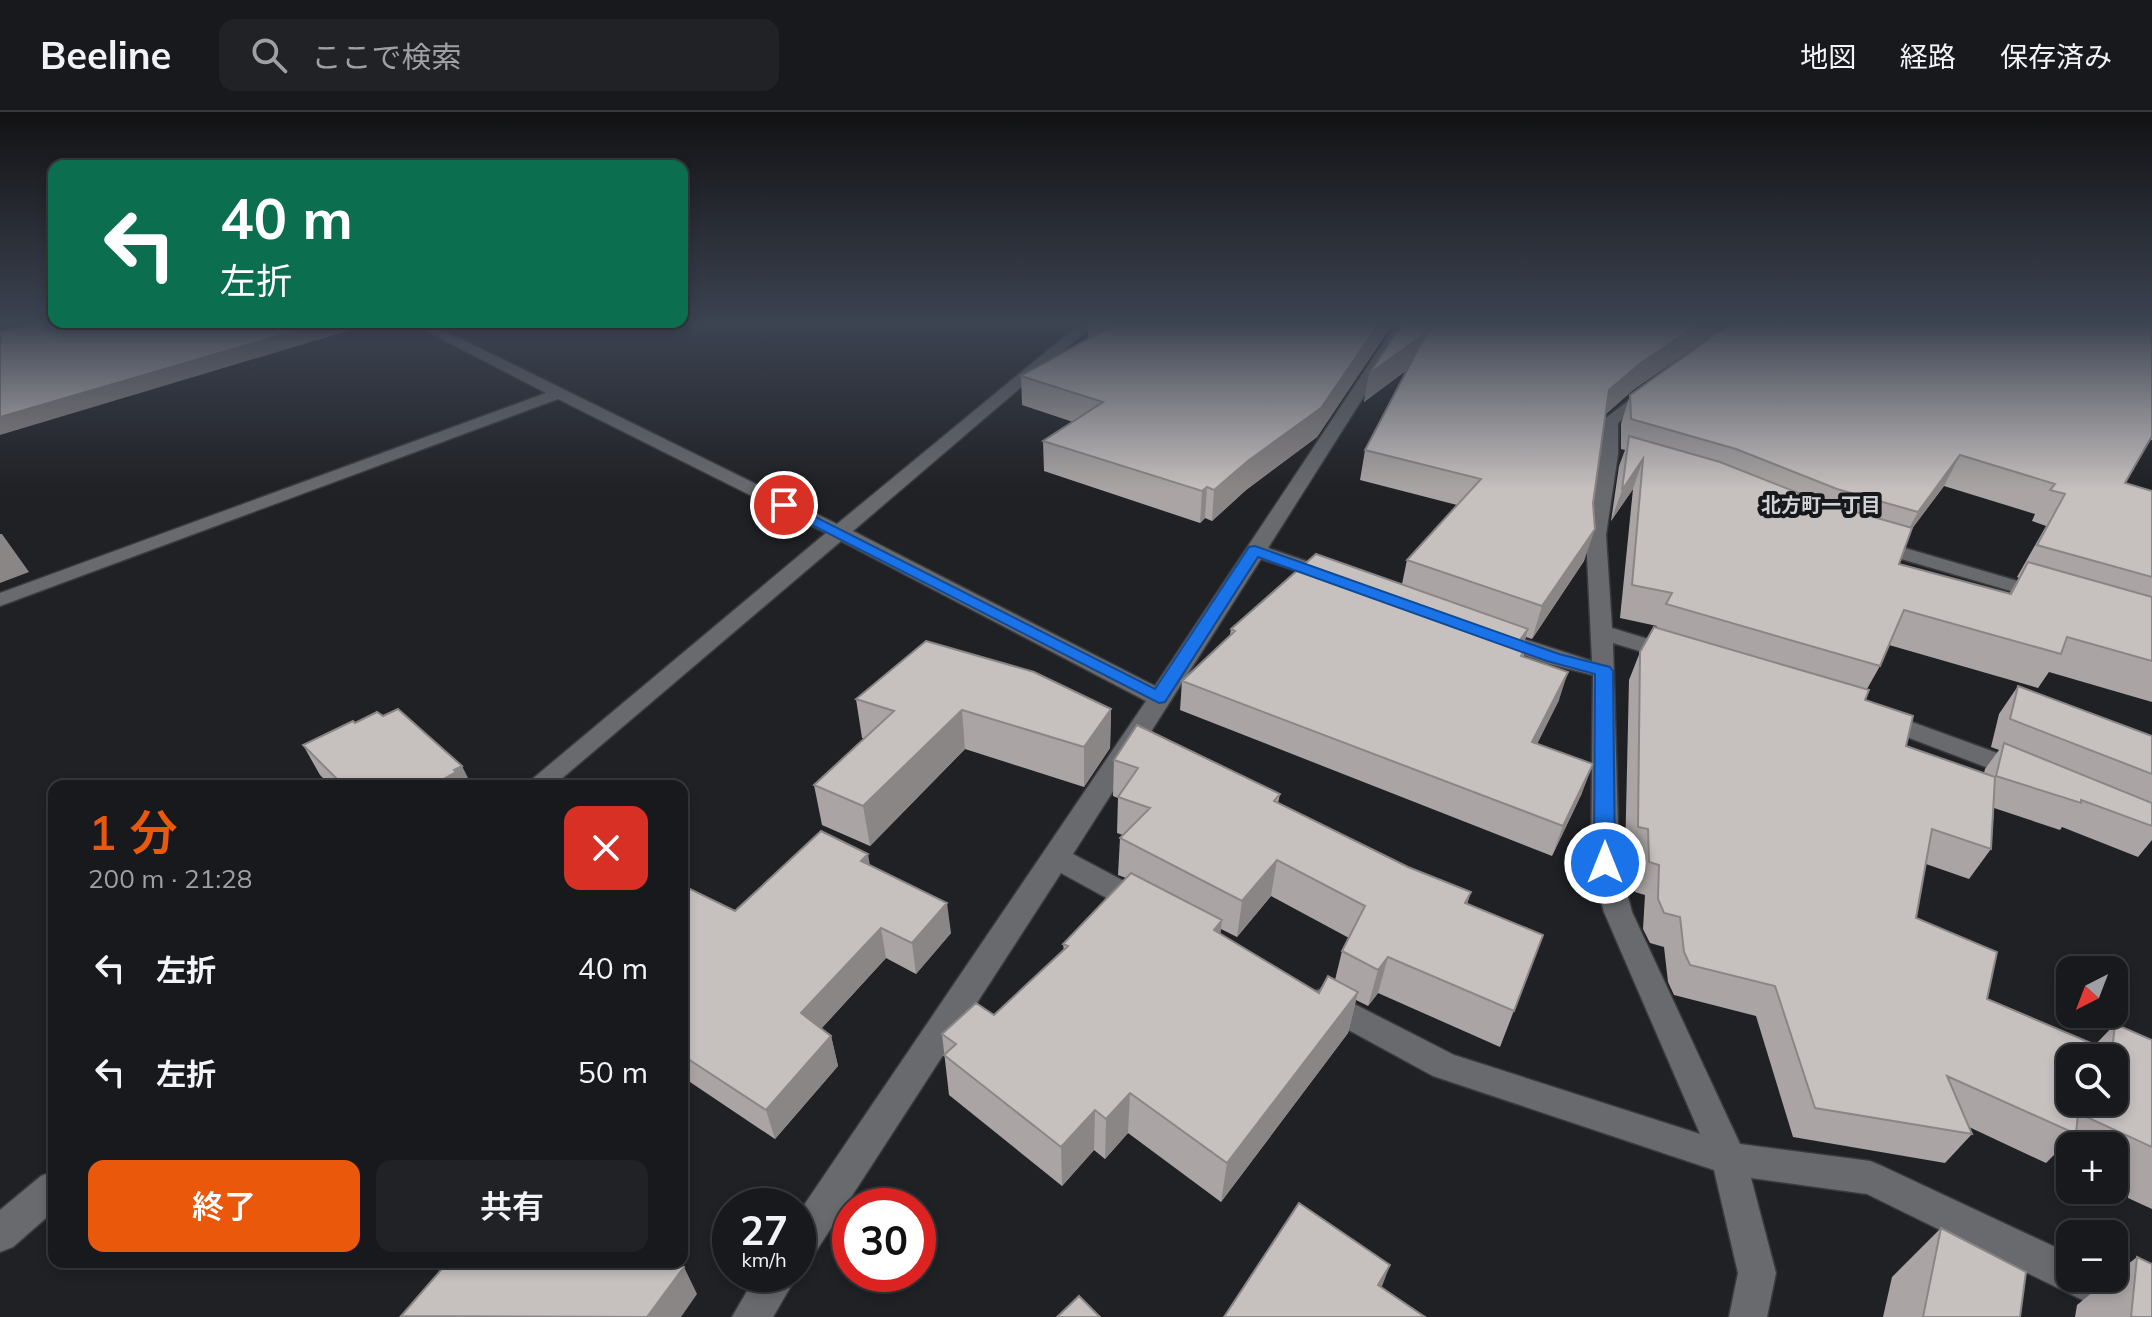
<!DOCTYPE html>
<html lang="ja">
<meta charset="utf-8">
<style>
:root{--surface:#18191c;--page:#212225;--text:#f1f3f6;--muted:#9fa0a3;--line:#36383b;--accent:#ea580c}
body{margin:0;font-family:Mulish,"Noto Sans JP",sans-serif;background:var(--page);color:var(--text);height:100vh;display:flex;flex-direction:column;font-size:30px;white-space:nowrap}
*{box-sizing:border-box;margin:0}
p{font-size:26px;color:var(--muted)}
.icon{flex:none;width:44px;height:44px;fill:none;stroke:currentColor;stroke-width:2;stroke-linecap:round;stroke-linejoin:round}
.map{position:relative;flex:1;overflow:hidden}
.sheet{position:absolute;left:48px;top:668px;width:640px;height:488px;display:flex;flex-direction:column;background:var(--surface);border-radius:16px;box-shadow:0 4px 12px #0003,0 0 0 2px var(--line)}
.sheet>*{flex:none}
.guide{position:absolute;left:48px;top:48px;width:640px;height:168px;border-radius:16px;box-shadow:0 4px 12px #0003,0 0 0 2px var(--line);background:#0b6e4f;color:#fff;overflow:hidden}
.needle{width:52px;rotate:222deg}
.fabs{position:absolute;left:2056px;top:844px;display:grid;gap:16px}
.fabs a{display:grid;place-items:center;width:72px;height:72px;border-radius:16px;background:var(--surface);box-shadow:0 4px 12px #0003,0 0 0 2px var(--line);font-size:40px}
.speed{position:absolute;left:712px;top:1076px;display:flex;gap:16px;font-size:40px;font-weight:700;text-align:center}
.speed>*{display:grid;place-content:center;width:104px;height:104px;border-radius:50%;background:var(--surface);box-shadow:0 4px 12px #0003,0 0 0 2px var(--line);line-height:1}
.speed small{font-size:20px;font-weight:400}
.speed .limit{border:12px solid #d22;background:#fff;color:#111}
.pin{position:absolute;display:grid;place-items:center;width:68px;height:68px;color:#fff;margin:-34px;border:4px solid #fff;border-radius:50%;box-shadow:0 2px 8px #0007}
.me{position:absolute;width:88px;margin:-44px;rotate:0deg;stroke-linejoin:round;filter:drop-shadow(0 0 6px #0008)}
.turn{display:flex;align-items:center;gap:28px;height:168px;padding:0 40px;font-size:36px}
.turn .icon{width:104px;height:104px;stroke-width:2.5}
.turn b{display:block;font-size:56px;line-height:68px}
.round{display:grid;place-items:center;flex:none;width:84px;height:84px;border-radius:16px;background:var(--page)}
.summary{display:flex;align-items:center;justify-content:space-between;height:136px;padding:0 40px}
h1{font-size:48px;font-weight:600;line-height:60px;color:var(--accent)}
.action{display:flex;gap:16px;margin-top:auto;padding:16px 40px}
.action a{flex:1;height:92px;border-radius:16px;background:var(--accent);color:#fff;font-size:32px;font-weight:600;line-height:92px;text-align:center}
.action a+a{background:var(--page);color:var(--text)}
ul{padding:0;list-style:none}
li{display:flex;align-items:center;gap:24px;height:104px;padding:0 40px}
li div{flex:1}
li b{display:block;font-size:30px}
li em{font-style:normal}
header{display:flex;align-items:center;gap:48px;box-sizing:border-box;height:112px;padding:0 40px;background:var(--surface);border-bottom:2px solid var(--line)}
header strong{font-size:38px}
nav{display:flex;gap:44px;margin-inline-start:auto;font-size:28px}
.search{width:560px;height:72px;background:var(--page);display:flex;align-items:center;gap:20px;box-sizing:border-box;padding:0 28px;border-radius:16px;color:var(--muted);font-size:30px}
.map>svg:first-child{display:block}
</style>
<header>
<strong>Beeline</strong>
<div class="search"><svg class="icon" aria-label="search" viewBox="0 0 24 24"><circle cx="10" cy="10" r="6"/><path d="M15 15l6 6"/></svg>ここで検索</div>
<nav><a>地図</a><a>経路</a><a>保存済み</a></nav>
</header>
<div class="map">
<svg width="2152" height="1205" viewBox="0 0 2152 1205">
<rect width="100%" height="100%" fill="#202125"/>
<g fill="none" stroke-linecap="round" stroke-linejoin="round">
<defs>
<path id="minor" d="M409 210H427L837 412 1082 210H1097L853 419 1155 574 1397 210H1411L1268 436 1341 461 1344 465 1334 471 1261 447 1073 742 1152 784 1156 792 1152 800 1142 803 1132 800 1061 761 811 1147 798 1152V1102L1146 589 841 429 553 674H524L826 421 558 287 0 494V481L546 281Z
M1653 270 1661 275 1659 278 1618 311V342L1606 423 1612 516 1684 538 1687 543 1684 548 1676 550 1613 531 1619 751 1632 800 1740 1032 1870 1049 1882 1054 2070 1142V1166H2114V1164L2152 1182V1205H2117L1867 1082 1751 1066 1776 1161 1767 1205H1729L1738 1161 1714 1058 1433 964 1312 898 1307 889 1312 880 1323 876 1454 943 1700 1022 1604 800 1591 751 1593 563 1545 551 1488 530 1485 525 1496 518 1592 549 1586 423 1600 342 1602 309Z
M1874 427 2049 478 2053 482 2042 488 1867 437 1864 433Z
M1879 598 2030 653 2034 659 2030 665 2021 668 2012 665 1870 611 1867 606 1870 601Z
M54 1059V1099L13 1135 0 1140V1098L41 1064Z
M757 1162H798L773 1205H732Z"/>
</defs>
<!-- minor casing -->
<use href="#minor" stroke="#3a3b3e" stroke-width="3"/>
<!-- minor -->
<use href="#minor" fill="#686a6e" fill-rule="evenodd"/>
</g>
<!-- wall -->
<path fill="#aaa5a4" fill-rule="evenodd" d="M1088 210H1394L1317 325 1246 378 1212 409 1205 406 1200 411 1044 359 1043 329 1073 310 1022 293 1021 264 1088 227Z
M1403 210H2152V328H2150L2125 371 2152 379V590L2049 560 2038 576 1889 533 1880 554 1867 577 1865 588 1906 634 1984 661 1985 657 1999 638 1991 635 1999 602 2018 574 2152 624V728L2138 745 2062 715 2060 718 1994 696 1991 737 1969 767 1926 752 1916 806 1987 887 2095 933 2115 912 2152 928V1097L2128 1086 2129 1068 2114 1061V1034H2070V1041L2061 1036 2046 1051 1969 1015 1972 1022 1945 1051 1793 1025 1756 904 1674 883 1668 870 1664 835 1650 831 1643 817 1645 783 1635 780V747L1625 745 1629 568 1640 540 1657 514 1620 506 1633 377 1611 409 1619 354 1625 338 1621 337V312L1630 283 1730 211 1633 278 1606 302 1584 449 1532 527 1526 525 1523 533 1524 545 1559 588 1537 632 1582 681 1552 744 1180 598 1182 569 1230 523 1231 517 1402 472 1407 448 1457 393 1360 368 1365 338 1407 258 1364 290 1369 262ZM1944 374 2035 402 2032 409 2046 414 2017 465 2019 466 2009 482 1899 452 1911 418Z
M856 587 1111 597 1110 636 1084 675 965 637 870 734 822 713 814 673 864 626H862Z
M355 611 472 674H331L320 663 303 633Z
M1114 648 1280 682 1278 691 1408 755 1471 780 1467 792 1543 823 1500 935 1378 881 1368 894 1356 888 1348 921 1221 1090 1128 1021 1105 1047 1094 1038 1062 1074 949 983 942 922 994 903 1064 839 1063 832 1126 766 1118 763 1120 726 1123 723 1117 721 1118 686 1113 684ZM1271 784 1349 826 1342 839 1335 868 1319 881 1220 822 1221 817 1237 825Z
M870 753 951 821 916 862 886 846 821 917 831 924 838 954 775 1027 684 966 682 968V773L735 799Z
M1941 1116 2020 1205H1883L1892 1165Z
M2137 1145 2152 1205H2075L2077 1193 2110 1166H2114V1163Z"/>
<!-- shaded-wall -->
<path fill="#8b8686" d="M326 210H363L364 214 0 323V305Z
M1380 210H1394L1317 325 1246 378 1212 409 1214 378Z
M1702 210H1732L1633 278 1600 307 1609 278 1642 250Z
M1427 220 1421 247 1364 290 1369 262Z
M1960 343 1944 374 1901 431 1918 400Z
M1643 347 1633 377 1611 409 1622 378Z
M1207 375 1205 406 1200 411 1202 379Z
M1595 417 1584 449 1532 527 1542 494Z
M0 422H2L29 460 0 471Z
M1528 517 1520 545 1518 531Z
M1568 560 1559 588 1523 659 1532 630Z
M1111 597 1110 636 1084 675V635Z
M962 598 965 637 870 734 863 694Z
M1593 652 1582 681 1552 744 1563 714Z
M462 654 472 674H431L454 658Z
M868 742 873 772 861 749Z
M1277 748 1271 784 1237 825 1242 789Z
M947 791 951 821 916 862 912 831Z
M1222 808 1217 849 1214 818Z
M881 816 886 846 808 931 801 901Z
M1388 845 1378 881 1368 894 1378 858Z
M1358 880 1348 921 1221 1090 1227 1051Z
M831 924 838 954 775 1027 766 998Z
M1130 981 1128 1021 1105 1047 1106 1007Z
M1095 998 1094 1038 1062 1074 1061 1035Z
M1390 1153 1378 1185V1173Z
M684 1155 697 1182 681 1205H647Z"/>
<!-- building -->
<path fill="#c6c0bf" stroke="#8b8686" stroke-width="2" fill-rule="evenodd" d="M35 210H326L0 305V219Z
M1095 210H1380L1321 296 1249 348 1214 378 1207 375 1202 379 1043 329 1103 290 1021 264 1107 216 1091 212Z
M1403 210H1702L1642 250 1609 278 1593 391 1595 417 1542 494 1407 448 1481 367 1365 338 1427 220 1369 262Z
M1732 210H2152V324L2125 371 2152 379V465L2037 433 2065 382 2050 378 2055 372 1960 343 1918 400 1837 377 1736 337 1631 307 1630 283Z
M1629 324 1720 350 1821 390 1912 416 1899 452 2011 482 2028 450 2152 485V549L2067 525 2061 542 1904 498 1880 554 1666 492 1672 481 1632 473 1643 347 1622 378Z
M1316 442 1528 517 1518 531 1527 534 1521 544 1568 560 1532 630 1593 652 1563 714 1182 569 1235 519 1231 517Z
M1654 515 1869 578 1865 588 1913 604 1906 634 1995 665 1991 737 1932 717 1916 806 1997 840 1987 887 2112 940 2115 912 2152 928V1035L2078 1001 2076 1022 1947 964 1972 1022 1815 996 1775 874 1690 853 1684 840 1680 805 1664 801 1658 787 1659 753 1649 750 1648 717 1638 715 1640 540ZM2070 946H2114V990H2070Z
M926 529 1034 560 1111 597 1084 635 962 598 863 694 814 673 894 599 856 587Z
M2018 574 2152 624V662L2010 607Z
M398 597 462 654 454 658 456 660 431 674H344L303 633 353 609 355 611 377 600 383 604Z
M1137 613 1280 682 1274 689 1408 755 1471 780 1465 791 1543 823 1514 899 1388 845 1378 858 1342 839 1365 794 1277 748 1242 789 1120 726 1150 696 1118 685 1138 656 1114 648Z
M2004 631 2152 691V714L2081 688V691L1996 664Z
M821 719 868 742 861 749 947 791 912 831 881 816 801 901 831 924 766 998 682 943V773L735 799Z
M1131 761 1222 808 1214 818 1319 881 1328 864 1358 880 1227 1051 1130 981 1106 1007 1095 998 1061 1035 944 943 956 932 942 922 976 891 994 903 1068 834 1063 832Z
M1299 1091 1390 1153 1378 1173 1425 1205H1224Z
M1941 1116 2026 1160 2020 1205H1923Z
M2137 1145 2152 1152V1205H2131Z
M448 1150H675L684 1155 647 1205 401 1204Z
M1079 1184 1100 1205H1057Z"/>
<!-- sky -->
<linearGradient id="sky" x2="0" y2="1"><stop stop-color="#121214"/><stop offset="0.56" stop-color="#3c4351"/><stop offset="1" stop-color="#3c4351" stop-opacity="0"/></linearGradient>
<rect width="2152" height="378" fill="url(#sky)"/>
<!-- route -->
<path fill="#1a73e8" stroke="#114b97" stroke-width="2" d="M784 389 1155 577 1249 435 1255 434 1559 542 1610 555 1613 559 1615 751 1612 757H1597L1594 751 1595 562 1547 549 1258 445 1165 590 1159 591 779 396 777 393Z"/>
<g text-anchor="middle" stroke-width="8" stroke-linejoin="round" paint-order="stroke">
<!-- far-neighbourhood labels -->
<g font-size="20" font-weight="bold" fill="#d2d3d6" stroke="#17181b">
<text x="1821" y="400">北方町一丁目</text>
</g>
</g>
</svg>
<div class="fabs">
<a><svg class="needle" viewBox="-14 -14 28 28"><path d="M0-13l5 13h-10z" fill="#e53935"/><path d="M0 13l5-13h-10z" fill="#9fa0a3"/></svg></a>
<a><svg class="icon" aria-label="search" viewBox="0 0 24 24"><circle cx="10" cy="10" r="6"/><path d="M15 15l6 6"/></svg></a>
<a>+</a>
<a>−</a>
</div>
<div class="speed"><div>27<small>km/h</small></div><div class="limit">30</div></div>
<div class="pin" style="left:784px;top:393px;background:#d93025"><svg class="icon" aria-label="arrive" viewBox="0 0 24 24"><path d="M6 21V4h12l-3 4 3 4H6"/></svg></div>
<svg class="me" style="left:1605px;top:751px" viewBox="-20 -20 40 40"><circle r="17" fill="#1a73e8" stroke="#fff" stroke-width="3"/><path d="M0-11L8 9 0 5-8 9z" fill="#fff"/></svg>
<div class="guide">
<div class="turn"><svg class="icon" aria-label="left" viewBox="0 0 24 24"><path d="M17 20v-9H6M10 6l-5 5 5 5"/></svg><div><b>40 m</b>左折</div></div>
</div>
<section class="sheet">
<div class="summary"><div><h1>1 分</h1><p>200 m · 21:28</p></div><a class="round" style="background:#d93025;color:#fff"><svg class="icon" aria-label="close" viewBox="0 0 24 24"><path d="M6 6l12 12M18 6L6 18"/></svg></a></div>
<ul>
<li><svg class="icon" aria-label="left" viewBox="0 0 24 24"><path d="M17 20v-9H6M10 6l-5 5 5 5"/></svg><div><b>左折</b></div><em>40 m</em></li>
<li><svg class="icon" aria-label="left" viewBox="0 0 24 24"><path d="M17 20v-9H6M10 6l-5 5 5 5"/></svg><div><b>左折</b></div><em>50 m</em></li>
</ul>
<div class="action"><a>終了</a><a>共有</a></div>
</section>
</div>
